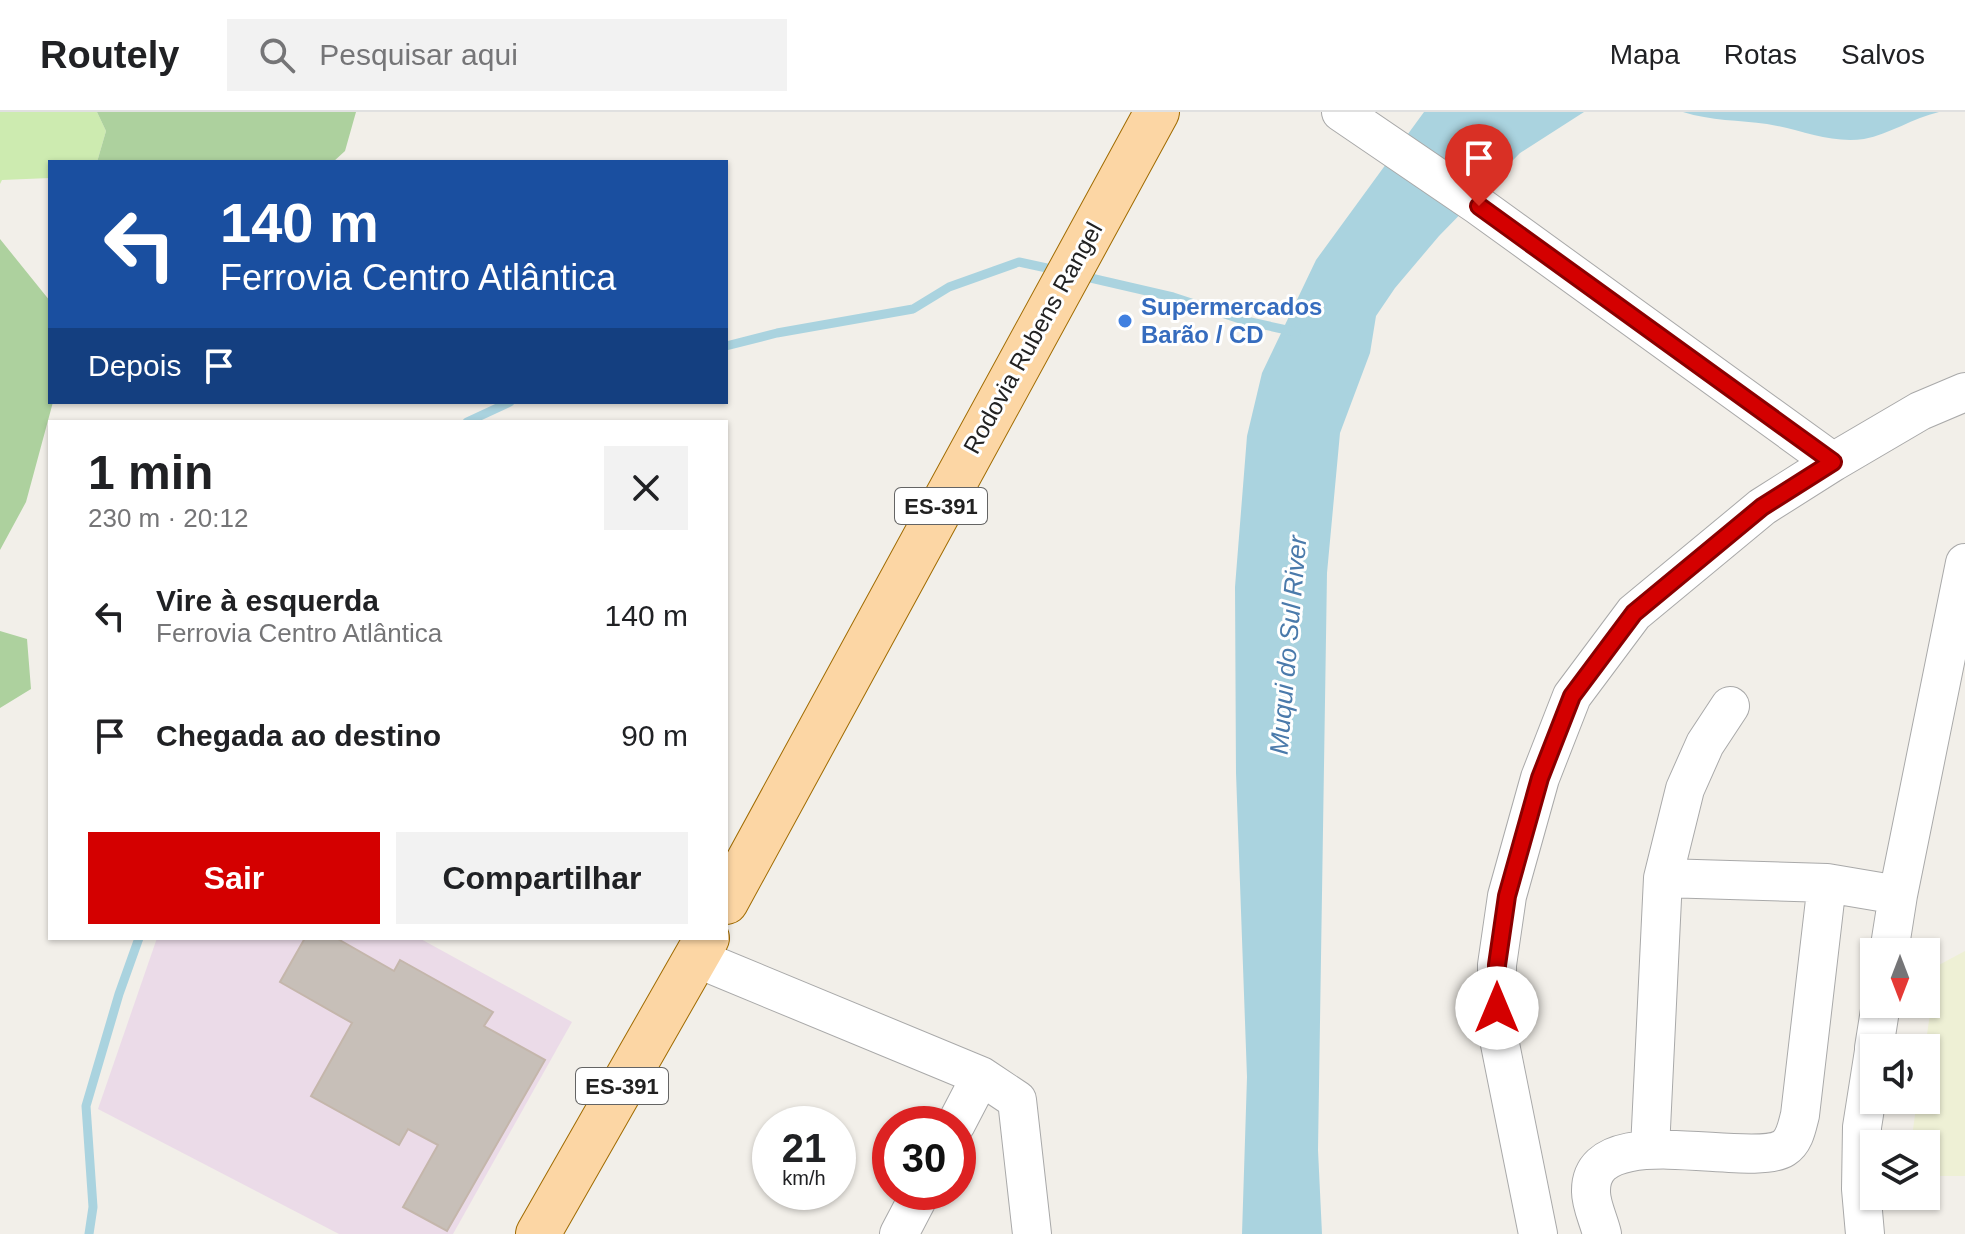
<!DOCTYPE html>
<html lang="pt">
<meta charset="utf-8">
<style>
:root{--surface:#fff;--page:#f2f2f2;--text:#202124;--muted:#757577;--line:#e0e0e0;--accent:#d40000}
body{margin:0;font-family:Arial,sans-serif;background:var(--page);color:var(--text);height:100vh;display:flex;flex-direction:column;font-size:30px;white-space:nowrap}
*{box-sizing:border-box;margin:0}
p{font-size:26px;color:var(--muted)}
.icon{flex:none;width:44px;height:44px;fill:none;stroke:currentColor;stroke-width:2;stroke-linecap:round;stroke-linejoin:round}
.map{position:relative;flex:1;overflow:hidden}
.details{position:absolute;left:48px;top:308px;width:680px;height:520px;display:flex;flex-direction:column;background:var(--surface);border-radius:0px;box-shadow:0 2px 6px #0004}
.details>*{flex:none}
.guide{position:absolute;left:48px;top:48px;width:680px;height:244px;border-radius:0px;box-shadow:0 2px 6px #0004;background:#1a4fa0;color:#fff;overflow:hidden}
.needle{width:52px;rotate:180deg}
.controls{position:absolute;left:1860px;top:826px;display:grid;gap:16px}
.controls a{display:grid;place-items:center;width:80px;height:80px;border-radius:0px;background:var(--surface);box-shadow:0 2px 6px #0004;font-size:40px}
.speed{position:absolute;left:752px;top:994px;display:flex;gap:16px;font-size:40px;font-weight:700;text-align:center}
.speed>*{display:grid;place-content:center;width:104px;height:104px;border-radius:50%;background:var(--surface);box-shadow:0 2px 6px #0004;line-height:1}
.speed small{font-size:20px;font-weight:400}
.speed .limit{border:12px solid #d22;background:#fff;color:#111}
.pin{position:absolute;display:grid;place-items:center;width:68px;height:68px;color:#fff;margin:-82px -34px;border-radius:50% 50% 50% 0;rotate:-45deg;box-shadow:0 0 8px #0007}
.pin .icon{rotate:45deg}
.me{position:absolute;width:88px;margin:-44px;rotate:0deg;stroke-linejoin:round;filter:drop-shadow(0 0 6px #0008)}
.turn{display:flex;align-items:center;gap:28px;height:168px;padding:0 40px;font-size:36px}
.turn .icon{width:104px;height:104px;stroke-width:2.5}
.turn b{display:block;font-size:56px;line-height:68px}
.then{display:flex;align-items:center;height:76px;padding:0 40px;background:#0003;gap:16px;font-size:30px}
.round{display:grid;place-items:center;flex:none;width:84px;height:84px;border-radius:0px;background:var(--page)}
.overview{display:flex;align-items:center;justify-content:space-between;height:136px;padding:0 40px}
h1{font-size:48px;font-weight:700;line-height:60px}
.cta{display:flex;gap:16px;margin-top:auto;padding:16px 40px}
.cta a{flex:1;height:92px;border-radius:0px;background:var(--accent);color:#fff;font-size:32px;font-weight:700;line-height:92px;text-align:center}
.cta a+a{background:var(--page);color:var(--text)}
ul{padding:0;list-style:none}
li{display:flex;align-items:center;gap:24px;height:120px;padding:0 40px}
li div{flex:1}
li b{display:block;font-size:30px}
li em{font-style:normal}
header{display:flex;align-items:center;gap:48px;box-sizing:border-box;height:112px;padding:0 40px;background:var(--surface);border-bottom:2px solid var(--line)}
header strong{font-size:38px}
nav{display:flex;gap:44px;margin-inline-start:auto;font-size:28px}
.search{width:560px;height:72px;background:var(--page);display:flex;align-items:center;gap:20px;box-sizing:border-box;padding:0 28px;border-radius:0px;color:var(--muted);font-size:30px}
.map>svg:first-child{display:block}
</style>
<header>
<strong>Routely</strong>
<div class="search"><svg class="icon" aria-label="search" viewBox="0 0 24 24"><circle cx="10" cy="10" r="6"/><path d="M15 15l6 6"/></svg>Pesquisar aqui</div>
<nav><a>Mapa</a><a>Rotas</a><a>Salvos</a></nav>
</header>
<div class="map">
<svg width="1965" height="1122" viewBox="0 0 1965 1122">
<rect width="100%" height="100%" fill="#f2efe9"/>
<!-- industrial -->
<path fill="#ebdbe8" d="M157 826H419L572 910 453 1122H339L98 997Z"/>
<!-- farmland -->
<path fill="#eef0d5" d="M1965 839V1064H1926V1032H1911L1917 988H1926L1925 936 1937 854Z"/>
<!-- grass -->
<path fill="#cdebb0" d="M0 0H97L106 19 97 50H50V66L2 68 0 72Z"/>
<!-- forest -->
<path fill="#add19e" d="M97 0H356L345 39 333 50H97L106 19Z
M0 127 50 189V290H53L26 390 0 438Z
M0 519 27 527 31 577 0 596Z"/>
<!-- water -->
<path fill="#aad3df" d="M1424 0H1584L1520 41 1439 124 1395 176 1376 204 1370 241 1340 321 1327 461 1318 1038 1322 1122H1242L1247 965 1236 661 1235 475 1247 324 1262 261 1316 148Z
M1683 0H1939C1913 6 1890 22 1864 27 1831 32 1799 17 1767 12 1739 8 1711 9 1683 0Z"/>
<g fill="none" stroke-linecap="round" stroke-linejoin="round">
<!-- stream -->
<path stroke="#aad3df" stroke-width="9" d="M1082 164 1173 185 1246 209 1296 220
M726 234 777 221 913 197 949 175 1019 150 1056 158
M467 310 510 290
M89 1122 93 1095 86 994 119 882 139 826"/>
</g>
<!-- building -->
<path fill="#c7bfb8" stroke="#c4b6ab" stroke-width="2" d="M305 826H336L394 859 400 848 493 900 484 914 545 948 447 1119 403 1095 438 1033 408 1017 399 1033 311 984 352 911 280 870Z"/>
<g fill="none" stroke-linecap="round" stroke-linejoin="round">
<defs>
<path id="minor" d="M1341 0 1479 94 1833 350 1762 395 1634 501 1572 584 1540 666 1507 784 1497 853V917L1538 1122
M1833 350 1920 299 1965 280
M1663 766 1827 771 1898 783 1889 840
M1898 783 1965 451
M696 846 981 964 1017 988 1032 1122
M1874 936 1881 892
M956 1012 981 964
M1650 1037 1663 766 1685 677 1705 632 1730 594
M899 1122 921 1080
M1602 1122C1599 1109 1591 1093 1591 1080 1589 1004 1749 1058 1784 1036 1795 1029 1797 1014 1800 1003L1827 771
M1865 1122 1861 1077 1862 1015 1874 939"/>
<path id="major" d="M726 790 1157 0
M538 1122 707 826"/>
</defs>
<!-- minor casing -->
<use href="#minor" stroke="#a9a9a9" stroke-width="40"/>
<!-- major casing -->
<use href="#major" stroke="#a06b00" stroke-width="46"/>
<!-- minor -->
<use href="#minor" stroke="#fff" stroke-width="38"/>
<!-- major -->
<use href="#major" stroke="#fcd6a4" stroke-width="44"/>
</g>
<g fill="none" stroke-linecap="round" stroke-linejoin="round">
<defs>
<path id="route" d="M1479 94 1833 350 1762 395 1634 501 1572 584 1540 666 1507 784 1497 853V896"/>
</defs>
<!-- route casing -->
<use href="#route" stroke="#8a0000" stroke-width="20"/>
<!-- route -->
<use href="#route" stroke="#d40000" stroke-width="14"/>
</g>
<!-- markers -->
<circle fill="#3f7fe0" stroke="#fff" stroke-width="3" cx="1125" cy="209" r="8"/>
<g text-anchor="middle" stroke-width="6" stroke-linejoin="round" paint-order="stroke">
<!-- shield labels -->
<g fill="#fff" stroke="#646464" stroke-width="2">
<rect x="895" y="376" width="92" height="36" rx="6"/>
<rect x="576" y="956" width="92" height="36" rx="6"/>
</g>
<g font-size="22" font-weight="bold" fill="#222">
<text x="941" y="402">ES-391</text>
<text x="622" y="982">ES-391</text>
</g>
<!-- shop labels -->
<g font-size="24" font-weight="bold" fill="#366cbe" stroke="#fff" text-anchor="start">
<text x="1141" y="203">Supermercados<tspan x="1141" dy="28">Barão / CD</tspan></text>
</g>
<!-- street labels -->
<g font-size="24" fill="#222" stroke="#fff">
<text transform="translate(1033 226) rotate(-61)" y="8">Rodovia Rubens Rangel</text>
</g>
<!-- water labels -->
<g font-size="26" font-style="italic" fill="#4a7aab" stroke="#fff">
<text transform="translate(1288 533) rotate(-85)" y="9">Muqui do Sul River</text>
</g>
</g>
</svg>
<div class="controls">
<a><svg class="needle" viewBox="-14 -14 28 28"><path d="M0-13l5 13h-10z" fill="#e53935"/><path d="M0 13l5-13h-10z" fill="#757577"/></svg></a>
<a><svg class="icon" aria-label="sound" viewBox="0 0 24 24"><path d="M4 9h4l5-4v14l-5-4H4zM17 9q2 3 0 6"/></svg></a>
<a><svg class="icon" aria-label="layers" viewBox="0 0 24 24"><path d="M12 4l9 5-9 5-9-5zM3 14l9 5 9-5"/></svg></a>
</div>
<div class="speed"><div>21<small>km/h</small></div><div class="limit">30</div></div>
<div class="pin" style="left:1479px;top:94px;background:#d93025"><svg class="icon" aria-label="arrive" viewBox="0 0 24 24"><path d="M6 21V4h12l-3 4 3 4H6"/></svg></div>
<svg class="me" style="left:1497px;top:896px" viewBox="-20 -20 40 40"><circle r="19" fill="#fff"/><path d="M0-13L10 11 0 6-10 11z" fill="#d40000"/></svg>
<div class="guide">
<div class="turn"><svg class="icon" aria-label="left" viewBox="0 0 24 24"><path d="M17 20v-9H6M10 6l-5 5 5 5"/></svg><div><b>140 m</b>Ferrovia Centro Atlântica</div></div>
<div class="then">Depois<svg class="icon" aria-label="arrive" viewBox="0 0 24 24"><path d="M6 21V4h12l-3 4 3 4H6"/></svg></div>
</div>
<section class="details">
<div class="overview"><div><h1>1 min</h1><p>230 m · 20:12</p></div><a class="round"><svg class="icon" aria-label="close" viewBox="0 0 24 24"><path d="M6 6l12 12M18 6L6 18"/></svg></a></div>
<ul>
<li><svg class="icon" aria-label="left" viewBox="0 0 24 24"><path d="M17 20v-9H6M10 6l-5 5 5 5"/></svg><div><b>Vire à esquerda</b><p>Ferrovia Centro Atlântica</p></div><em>140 m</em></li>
<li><svg class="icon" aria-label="arrive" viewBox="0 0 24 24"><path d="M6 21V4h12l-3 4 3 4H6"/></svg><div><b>Chegada ao destino</b></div><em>90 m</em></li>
</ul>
<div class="cta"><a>Sair</a><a>Compartilhar</a></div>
</section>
</div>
